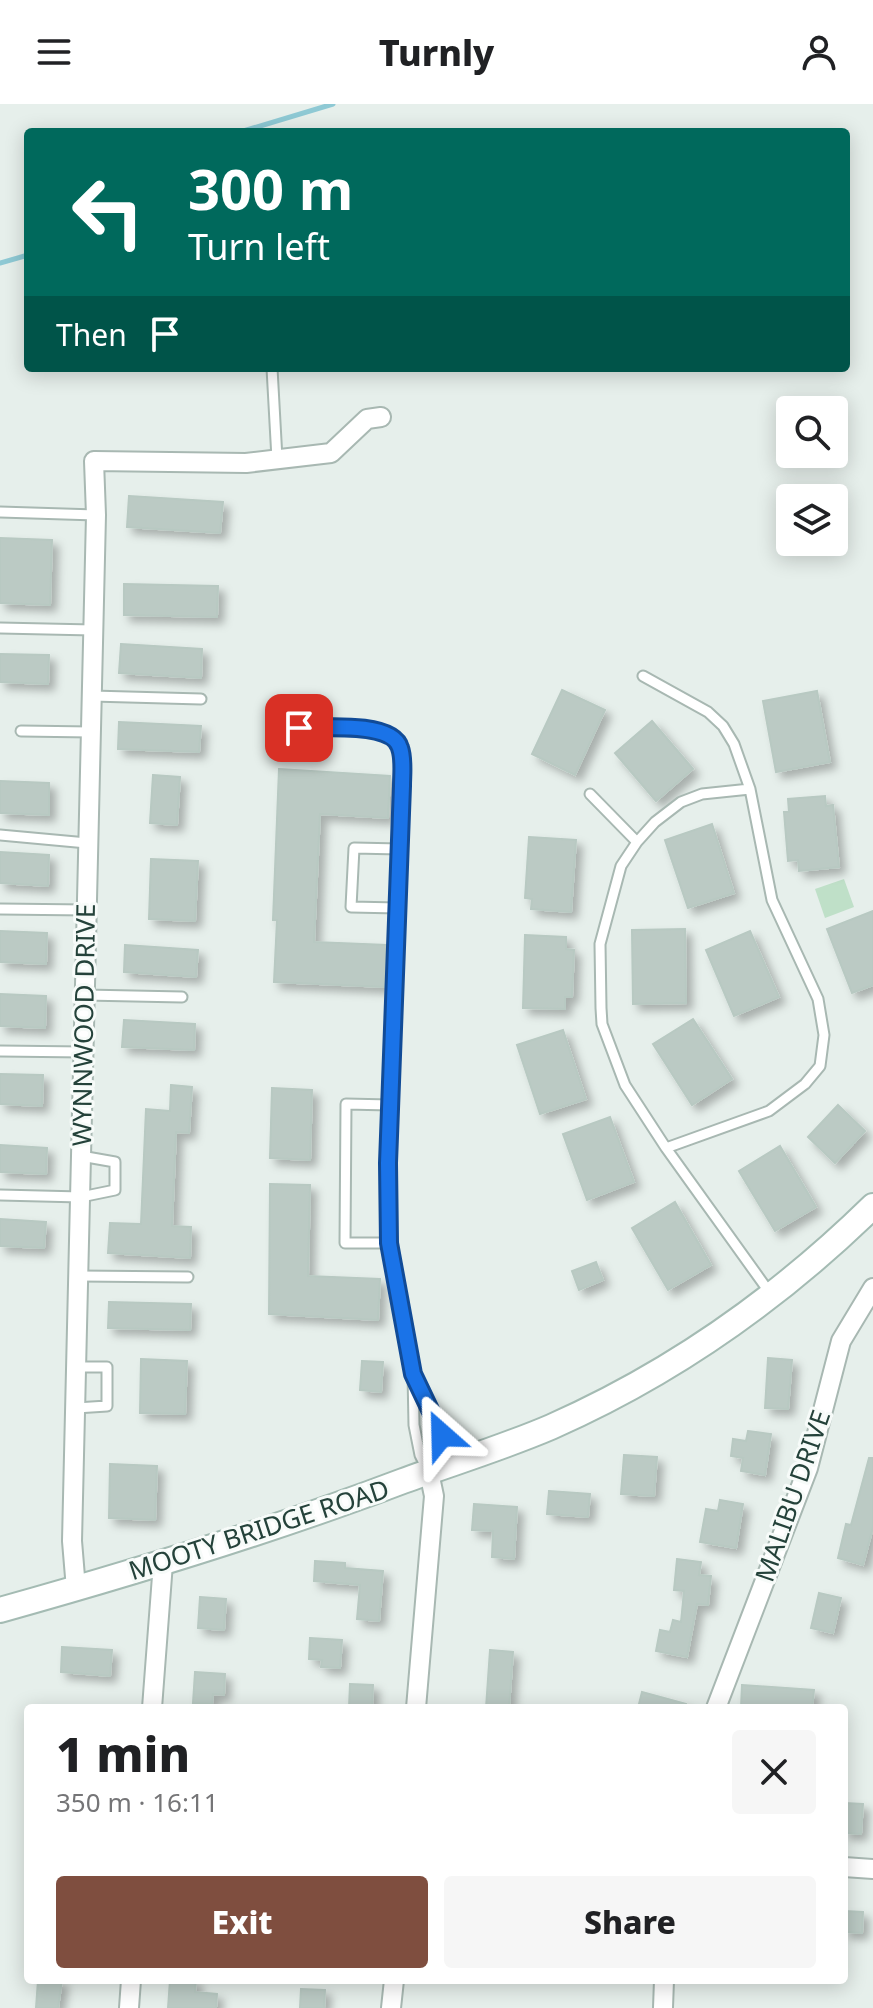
<!DOCTYPE html>
<meta charset="utf-8">
<style>
:root{--surface:#fff;--page:#f6f6f6;--text:#202124;--muted:#757577;--accent:#7f4e3f}
body{margin:0;font-family:"Noto Sans",sans-serif;background:var(--page);color:var(--text);height:100vh;display:flex;flex-direction:column;font-size:30px;white-space:nowrap}
*{box-sizing:border-box;margin:0}
p{font-size:26px;color:var(--muted)}
.icon{flex:none;width:44px;height:44px;fill:none;stroke:currentColor;stroke-width:2;stroke-linecap:round;stroke-linejoin:round}
.map{position:relative;flex:1;overflow:hidden}
.sheet{position:absolute;left:24px;top:1600px;width:824px;height:280px;display:flex;flex-direction:column;background:var(--surface);border-radius:8px;box-shadow:0 4px 20px #0003}
.sheet>*{flex:none}
.top-card{position:absolute;left:24px;top:24px;width:826px;height:244px;border-radius:8px;box-shadow:0 4px 20px #0003;background:#00695c;color:#fff;overflow:hidden}
.tools{position:absolute;left:776px;top:292px;display:grid;gap:16px}
.tools a{display:grid;place-items:center;width:72px;height:72px;border-radius:8px;background:var(--surface);box-shadow:0 4px 20px #0003;font-size:40px}
.pin{position:absolute;display:grid;place-items:center;width:68px;height:68px;color:#fff;margin:-34px;border-radius:16px;box-shadow:0 4px 12px #0006}
.me{position:absolute;width:88px;margin:-44px;rotate:335deg;stroke-linejoin:round;filter:drop-shadow(0 0 6px #0008)}
.turn{display:flex;align-items:center;gap:28px;height:168px;padding:0 32px;font-size:36px}
.turn .icon{width:104px;height:104px;stroke-width:2.5}
.turn b{display:block;font-size:56px;line-height:68px}
.then{display:flex;align-items:center;height:76px;padding:0 32px;background:#0003;gap:16px;font-size:30px}
.round{display:grid;place-items:center;flex:none;width:84px;height:84px;border-radius:8px;background:var(--page)}
.summary{display:flex;align-items:center;justify-content:space-between;height:136px;padding:0 32px}
h1{font-size:48px;font-weight:800;line-height:60px}
.cta{display:flex;gap:16px;margin-top:auto;padding:16px 32px}
.cta a{flex:1;height:92px;border-radius:8px;background:var(--accent);color:#fff;font-size:32px;font-weight:800;line-height:92px;text-align:center}
.cta a+a{background:var(--page);color:var(--text)}
header{display:flex;justify-content:space-between;align-items:center;height:104px;padding:0 32px;background:var(--surface);font-size:36px;font-weight:800}
.map>svg:first-child{display:block}
</style>
<header><svg class="icon" aria-label="menu" viewBox="0 0 24 24"><path d="M4 6h16M4 12h16M4 18h16"/></svg>Turnly<svg class="icon" aria-label="person" viewBox="0 0 24 24"><circle cx="12" cy="8" r="4"/><path d="M4 21q1-7 8-7t8 7"/></svg></header>
<div class="map">
<svg width="873" height="1904" viewBox="0 0 873 1904">
<defs>
<filter id="shadow"><feDropShadow dx="6" dy="6" stdDeviation="4" flood-color="#0004"/></filter>
</defs>
<rect width="100%" height="100%" fill="#e6efeb"/>
<!-- green -->
<path fill="#bfe0c8" d="M844 775 854 803 825 814 815 785Z"/>
<g fill="none" stroke-linecap="round" stroke-linejoin="round">
<!-- stream -->
<path stroke="#8ec9d4" stroke-width="5" d="M240 28 333 0
M0 159 28 151"/>
</g>
<!-- building -->
<path fill="#bbcac4" stroke="#b8c9c2" stroke-width="2" filter="url(#shadow)" d="M129 392 223 398 220 429 127 423Z
M0 434 52 436 50 501 0 499Z
M124 480 218 482 217 513 124 511Z
M121 540 202 545 201 574 119 569Z
M0 550 49 551 48 580 0 578Z
M562 586 605 606 575 671 532 650Z
M817 587 830 658 776 668 763 597Z
M652 617 693 665 656 697 615 649Z
M119 618 201 622 199 648 118 645Z
M279 665 390 672 388 714 320 710 314 838 387 841 385 883 274 878 277 816H273Z
M153 671 180 673 177 721 150 719Z
M0 677 49 679V711L0 709Z
M825 692 826 702 833 701 839 763 799 767 798 756 788 757 784 708H789L788 695Z
M712 720 734 789 688 804 665 736Z
M529 733 576 736 571 808 531 805 532 795 525 794Z
M0 748 49 751 48 782 0 779Z
M151 755 198 757 195 817 149 815Z
M873 807V881L852 889 827 825Z
M685 825 686 899 633 900 632 826Z
M0 827 47 829 46 860 0 858Z
M750 827 779 893 734 912 706 846Z
M525 831 566 833V845L574 846 572 893H565V905L523 904Z
M125 841 198 846 196 873 124 868Z
M0 890 46 892 45 924 0 922Z
M693 915 732 975 692 1001 653 940Z
M124 916 195 920 194 946 122 943Z
M563 926 586 995 540 1010 517 941Z
M0 970 43 971 42 1002 0 1000Z
M171 981 192 983 189 1029 176 1028 172 1122 191 1123 190 1154 108 1149 110 1119 141 1120 146 1005 170 1007Z
M272 984 312 986 310 1056 270 1054Z
M838 1001 865 1027 835 1059 808 1033Z
M610 1013 634 1078 587 1096 563 1030Z
M0 1041 47 1044 46 1070 0 1068Z
M780 1042 816 1103 775 1127 739 1067Z
M270 1080 310 1081 308 1172 380 1175 378 1216 269 1210Z
M675 1098 711 1161 668 1186 632 1124Z
M0 1115 46 1118 44 1144 0 1142Z
M596 1158 603 1176 579 1186 572 1167Z
M109 1198 191 1200 190 1226 108 1224Z
M768 1254 792 1256 788 1305 765 1304Z
M141 1255 187 1257 185 1310 140 1309Z
M362 1257 383 1258 381 1288 360 1286Z
M748 1327 771 1330 765 1371 741 1367 743 1354 731 1352 733 1335 746 1337Z
M624 1351 657 1353 654 1392 621 1390Z
M869 1354H873V1423L863 1461 838 1454 846 1420 851 1421Z
M110 1360 157 1362 155 1416 109 1414Z
M549 1387 590 1390 588 1413 547 1410Z
M720 1396 743 1400 736 1444 700 1438 706 1405 718 1407Z
M474 1400 517 1403 514 1455 492 1453 493 1427 472 1426Z
M677 1455 701 1458 699 1471 711 1472 708 1501 697 1500 687 1553 656 1547 660 1526 670 1528 673 1516 681 1518 684 1487 674 1486Z
M315 1457 345 1459V1464L383 1467 379 1517 357 1515 360 1481 314 1477Z
M819 1489 841 1494 833 1529 811 1524Z
M200 1493 226 1495 224 1526 198 1524Z
M310 1534 342 1536 340 1564 321 1563 322 1556 309 1555Z
M62 1543 112 1546 110 1572 61 1568Z
M490 1546 513 1548 509 1604H486Z
M195 1568 225 1570 224 1591 213 1590 212 1600 193 1599Z
M350 1580 373 1581 372 1604H349Z
M742 1581 814 1586 812 1604H741Z
M642 1588 686 1600 685 1604H638Z
M844 1699 863 1700 861 1730 844 1729Z
M844 1807 863 1808 862 1829 844 1828Z
M38 1876H62L58 1904H36Z
M170 1876H196L195 1888 217 1890 216 1904H168Z
M301 1885 325 1886 324 1904H300Z"/>
<g fill="none" stroke-linecap="round" stroke-linejoin="round">
<defs>
<path id="lane" d="M272 264 277 355
M0 408 96 411
M0 524 93 526
M643 572 708 608 723 622 734 640 750 685 772 796 818 895 824 931 820 962 805 980 769 1007 666 1044
M92 592 201 595
M274 623C300 624 383 617 398 638 405 649 402 669 402 682L388 1059 389 1139 413 1270 414 1321 420 1351 427 1365
M21 627 91 628
M750 685 702 690 681 698 655 718 637 738 621 762 600 840 601 904 602 920 625 981 666 1044 770 1189
M590 690 637 738
M0 731 87 739
M398 804 351 803 354 744 400 745
M0 805 87 806
M85 891 182 893
M0 947 84 948
M0 1091 81 1093 115 1086V1058L81 1052
M389 1139H345L346 1000 390 1001
M79 1172 188 1173
M415 1273 453 1358
M76 1304 107 1302V1263H77"/>
<path id="street" d="M76 1485 72 1437 96 411 94 357 246 359 331 349 367 315 381 313
M152 1604 163 1459
M416 1604 434 1392 429 1368
M716 1604 808 1364 841 1237 873 1184
M844 1763 873 1765
M129 1904 131 1876
M391 1904 394 1876
M663 1904 664 1876"/>
<path id="secondary" d="M0 1506C136 1468 271 1427 403 1377 452 1359 502 1344 551 1323 671 1270 779 1194 873 1102"/>
</defs>
<!-- lane casing -->
<use href="#lane" stroke="#a8b8b2" stroke-width="13"/>
<!-- street casing -->
<use href="#street" stroke="#a8b8b2" stroke-width="22"/>
<!-- secondary casing -->
<use href="#secondary" stroke="#a4bbb3" stroke-width="28"/>
<!-- lane -->
<use href="#lane" stroke="#fff" stroke-width="9"/>
<!-- street -->
<use href="#street" stroke="#fff" stroke-width="18"/>
<!-- secondary -->
<use href="#secondary" stroke="#fff" stroke-width="24"/>
</g>
<g fill="none" stroke-linecap="round" stroke-linejoin="round">
<defs>
<path id="route" d="M299 624C321 624 393 617 400 644 404 655 402 670 402 682L388 1059 389 1139 413 1270 442 1331"/>
</defs>
<!-- route casing -->
<use href="#route" stroke="#114b97" stroke-width="20"/>
<!-- route -->
<use href="#route" stroke="#1a73e8" stroke-width="14"/>
</g>
<g text-anchor="middle" stroke-width="6" stroke-linejoin="round" paint-order="stroke">
<!-- street labels -->
<g font-size="26" fill="#24423a" stroke="#f7fbf9">
<text transform="translate(84 921) rotate(-89)" y="9">WYNNWOOD DRIVE</text>
<text transform="translate(793 1392) rotate(-71)" y="9">MALIBU DRIVE</text>
<text transform="translate(259 1426) rotate(-18)" y="9">MOOTY BRIDGE ROAD</text>
</g>
</g>
</svg>
<div class="tools">
<a><svg class="icon" aria-label="search" viewBox="0 0 24 24"><circle cx="10" cy="10" r="6"/><path d="M15 15l6 6"/></svg></a>
<a><svg class="icon" aria-label="layers" viewBox="0 0 24 24"><path d="M12 4l9 5-9 5-9-5zM3 14l9 5 9-5"/></svg></a>
</div>
<div class="pin" style="left:299px;top:624px;background:#d93025"><svg class="icon" aria-label="arrive" viewBox="0 0 24 24"><path d="M6 21V4h12l-3 4 3 4H6"/></svg></div>
<svg class="me" style="left:442px;top:1331px" viewBox="-20 -20 40 40"><path d="M0-17L14 15 0 8-14 15z" fill="#1a73e8" stroke="#fff" stroke-width="4"/></svg>
<div class="top-card">
<div class="turn"><svg class="icon" aria-label="left" viewBox="0 0 24 24"><path d="M17 20v-9H6M10 6l-5 5 5 5"/></svg><div><b>300 m</b>Turn left</div></div>
<div class="then">Then<svg class="icon" aria-label="arrive" viewBox="0 0 24 24"><path d="M6 21V4h12l-3 4 3 4H6"/></svg></div>
</div>
<section class="sheet">
<div class="summary"><div><h1>1 min</h1><p>350 m · 16:11</p></div><a class="round"><svg class="icon" aria-label="close" viewBox="0 0 24 24"><path d="M6 6l12 12M18 6L6 18"/></svg></a></div>
<div class="cta"><a>Exit</a><a>Share</a></div>
</section>
</div>
